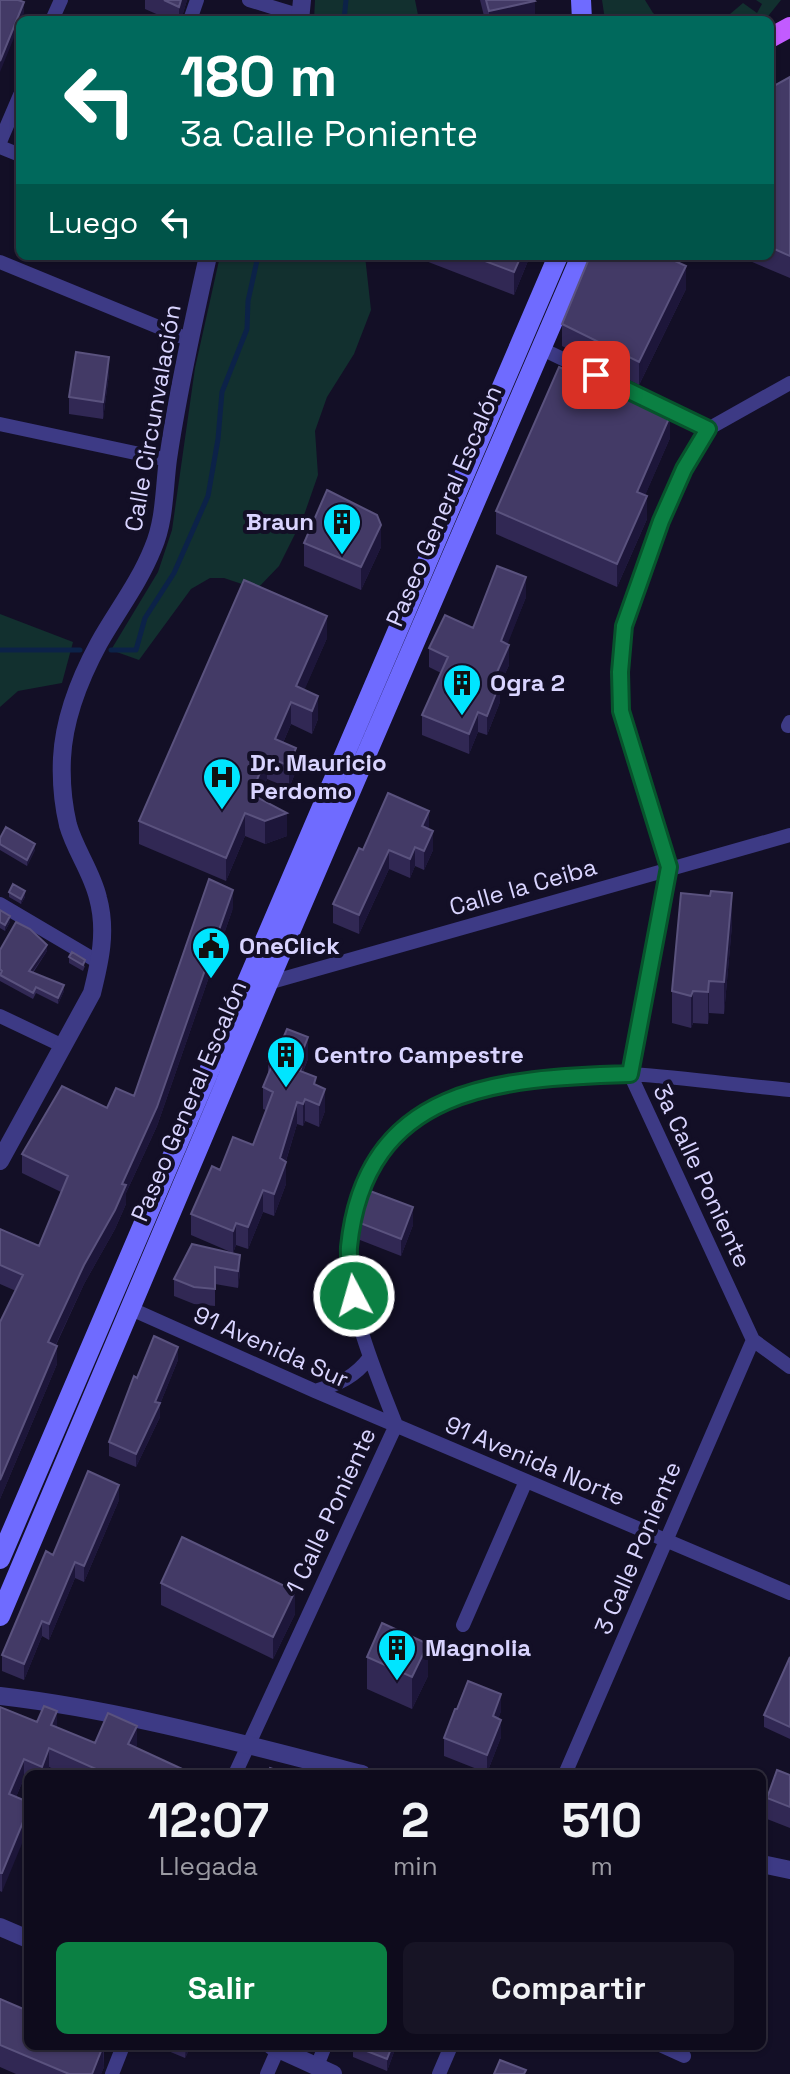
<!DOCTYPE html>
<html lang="es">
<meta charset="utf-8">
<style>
:root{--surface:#0e0b1c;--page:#171425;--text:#f1f3f6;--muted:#9b9ba3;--line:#2e2b3b;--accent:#0b8043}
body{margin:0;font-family:"Space Grotesk",sans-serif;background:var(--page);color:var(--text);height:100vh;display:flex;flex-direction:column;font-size:30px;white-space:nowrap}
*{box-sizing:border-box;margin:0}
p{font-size:26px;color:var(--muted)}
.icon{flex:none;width:44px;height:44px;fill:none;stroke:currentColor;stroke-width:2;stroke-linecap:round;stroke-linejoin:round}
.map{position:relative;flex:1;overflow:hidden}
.drawer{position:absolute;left:24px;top:1770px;width:742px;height:280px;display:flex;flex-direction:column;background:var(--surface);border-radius:12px;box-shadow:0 2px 6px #0004,0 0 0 2px var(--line)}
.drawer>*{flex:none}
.guide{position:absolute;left:16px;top:16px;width:758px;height:244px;border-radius:12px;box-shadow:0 2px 6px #0004,0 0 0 2px var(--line);background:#00695c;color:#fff;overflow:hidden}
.pin{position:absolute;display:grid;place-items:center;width:68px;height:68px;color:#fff;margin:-34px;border-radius:16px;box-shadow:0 4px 12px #0006}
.me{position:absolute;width:88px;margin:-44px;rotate:354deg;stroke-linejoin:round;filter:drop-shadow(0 0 6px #0008)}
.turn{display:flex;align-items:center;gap:28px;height:168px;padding:0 32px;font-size:36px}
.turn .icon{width:104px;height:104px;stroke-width:2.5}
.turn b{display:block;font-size:56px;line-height:68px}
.then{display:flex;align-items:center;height:76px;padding:0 32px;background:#0003;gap:16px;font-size:30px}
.eta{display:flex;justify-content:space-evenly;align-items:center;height:136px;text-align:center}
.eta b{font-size:48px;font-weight:600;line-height:56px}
.cta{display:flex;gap:16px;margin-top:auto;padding:16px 32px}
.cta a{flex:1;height:92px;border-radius:12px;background:var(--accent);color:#fff;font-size:32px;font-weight:600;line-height:92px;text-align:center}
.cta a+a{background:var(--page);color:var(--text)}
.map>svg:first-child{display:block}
</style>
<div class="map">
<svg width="790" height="2074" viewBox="0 0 790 2074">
<rect width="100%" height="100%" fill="#130f26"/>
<!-- green -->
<path fill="#12302f" d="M315 0H415L419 20H314Z
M602 0H645L653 13 662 20H605Z
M756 0H781L765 20H723L743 3 757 13 762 4Z
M220 256H365L371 310 354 354 327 397 315 431 318 475 303 518 279 566 257 589 224 578H210L191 589 139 660 111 650 158 572 172 530 195 368Z
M0 614 73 642 62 683 18 691 0 707Z"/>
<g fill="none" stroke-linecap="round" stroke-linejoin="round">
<!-- stream -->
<path stroke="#0c2248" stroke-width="5" d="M344 20 346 0
M0 650H80
M111 650H136L145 618 174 573 208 496 218 439 222 392 247 329 248 301 258 256"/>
<!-- minor -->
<path stroke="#3d3a85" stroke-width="14" d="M249 0 301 16
M52 20 61 0
M190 20 197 0
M0 142 20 95
M0 147 20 155
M0 262 190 340
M540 348 708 429
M790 383 708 429 684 469 650 547 624 626 620 672 621 711 669 867 630 1074 753 1340 790 1367
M0 424 168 460
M788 726 790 722
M0 904 100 963
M268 983 790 835
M0 1016 63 1046
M129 1308 315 1391 790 1593
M315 1391C339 1384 355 1377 370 1357
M463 1625 526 1481
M235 1774 396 1425C376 1373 346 1306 349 1249 350 1232 355 1213 361 1196 364 1187 366 1176 370 1167 403 1102 482 1086 548 1079 576 1076 604 1073 633 1074 685 1078 738 1085 790 1090
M565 1774 753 1340
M662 2046 684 2056
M317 2066 325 2046
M112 2074 123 2046
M267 2074 278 2049
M439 2074 451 2046"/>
<!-- tertiary -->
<path stroke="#3d3a85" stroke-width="18" d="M300 20 302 0
M0 1161 92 993C100 961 107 931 98 898 92 872 75 850 68 825 63 804 61 779 62 758 64 718 80 678 99 643 117 611 139 583 153 548 165 520 164 489 168 459 178 391 193 323 208 256
M0 1696C122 1710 243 1744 362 1774
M762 1864 790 1870
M0 1927 28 1939
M272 2046 333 2074"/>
<!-- secondary -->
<path stroke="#6f6bff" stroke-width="20" d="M581 0 582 20
M0 1559 558 256
M0 1616 268 983 581 256"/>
<!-- primary -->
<path stroke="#c25bff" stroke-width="20" d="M770 38 790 27"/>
</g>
<!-- wall -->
<path fill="#312854" d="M145 0H187L181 20H170L145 9Z
M480 0H534L535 20H485Z
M790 77V278L738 256H770V88Z
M418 256H530L514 295 418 258Z
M686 289 639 385 562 346V324Z
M109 374 103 419 69 414V397Z
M670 438 645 495 647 519 617 587 496 534V511Z
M304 543 381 547 361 590 304 566Z
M526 597 507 644 509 665 500 685V702L487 735 478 732 469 754 422 735V715L441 673 429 667V648L473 628Z
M327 638 304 690 318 719 312 734 291 724 283 743 296 771 289 788 267 779 259 798 287 836 265 844 245 836 226 881 139 844V821Z
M429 829 433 850 424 870 415 866 410 878 389 869 359 934 333 923V904L363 850Z
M0 838 35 850 27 866 0 850Z
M9 892 25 897 21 904 9 897Z
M233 908 157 1126 126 1193V1204L115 1229 84 1284 56 1345 57 1364 0 1499V1322L16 1291 0 1284V1229L39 1246 61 1192 22 1173V1154L107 1108 134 1096Z
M0 910 10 922 5 931 0 928Z
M732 925 724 1014 709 1013 708 1024 693 1023 691 1028 672 1023V991Z
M0 950 47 951 33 973 64 991 58 1004 36 993 33 999 0 981Z
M69 957 85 966 83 971 69 963Z
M308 1059 303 1072 316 1086 325 1111 319 1127 305 1121 303 1126 297 1124 286 1161V1184L274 1216 263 1212 248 1249 236 1245 233 1253 191 1235V1214L220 1170 253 1145 266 1110 263 1109V1087L268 1076V1061Z
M360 1223 413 1225 401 1256 360 1240Z
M192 1244 240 1272 238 1288 215 1284V1306L194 1304 174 1296V1279Z
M178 1360 160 1404V1417L136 1467 109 1456V1442L137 1378Z
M119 1500 84 1582 75 1578 49 1640 42 1636 24 1680 2 1671V1655L53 1555Z
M161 1583 295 1614 273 1659 161 1605Z
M367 1657 428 1676 412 1709 367 1689Z
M790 1657V1739L764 1727V1715Z
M0 1707 37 1722 57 1727 95 1743 137 1745 135 1748 193 1774H65L49 1767 46 1774H28V1780L24 1778 16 1797 2 1892 0 1891Z
M501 1711 498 1719 501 1737 487 1773 444 1756V1738Z
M790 1775V1828L767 1819V1798Z
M0 1999 104 2046V2067L101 2074H16L0 2067Z
M161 2046H191L185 2058 161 2048Z
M353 2046H394V2052L387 2071 353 2057Z"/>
<!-- shaded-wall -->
<path fill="#1d163a" d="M181 0H187L181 20H179V7Z
M535 1V20H489V11Z
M24 2V13L21 20H20V23L0 72V61Z
M521 256H530L514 295V272Z
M686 266V289L639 385V362Z
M109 357V374L103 419V402Z
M670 416V438L637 514V492Z
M647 496V519L617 587V564Z
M381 525V547L361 590V567Z
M526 577V597L501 661V641Z
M327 616V638L298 705 296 686Z
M509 645V665L500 685V702L487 735V716L494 679Z
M318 696V719L312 734V711Z
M291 702V724L275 762V739Z
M478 712V732L469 754V734Z
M296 748V771L289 788V766Z
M267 756V779L251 817V794Z
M429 811V830L422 826Z
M245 813V836L226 881V858Z
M287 813V836L265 844V821Z
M433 831V850L424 870V851Z
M35 844V850L27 866V860Z
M415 847V866L410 878V859Z
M389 850V869L359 934V915Z
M233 890V908L157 1126 126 1193V1204L115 1229 84 1284 48 1361V1342L122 1184Z
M25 891V897L21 904V899Z
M732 893V925L724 1014V982Z
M10 916V922L5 931V925Z
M47 945V951L29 977V971Z
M709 981V1013L708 1024V992Z
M64 985V991L58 1004V998Z
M693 991V1023L691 1028V996Z
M308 1037V1059L303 1071V1084L300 1093 299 1060Z
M325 1089V1111L319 1127V1105Z
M305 1099V1121L303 1126V1104Z
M297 1102V1124L284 1167 286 1162V1184L274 1216V1194L280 1158Z
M263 1190V1212L248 1249V1227Z
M413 1207V1225L401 1256V1239Z
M236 1223V1245L233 1253V1231Z
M240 1255V1272L238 1288V1271Z
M57 1346V1364L0 1499V1480Z
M178 1347V1360L160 1404V1417L136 1467V1454L155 1402Z
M119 1485V1500L84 1582V1566Z
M75 1562V1578L49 1640V1624Z
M295 1591V1614L273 1659V1637Z
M42 1621V1636L24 1680V1664Z
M428 1644V1676L412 1709V1677Z
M501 1694V1711L493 1734V1716Z
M57 1711V1730L51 1725Z
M501 1720V1737L487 1773V1755Z
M137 1726V1745L128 1763V1744Z
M49 1748V1767L46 1774H42V1767Z
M24 1759V1778L9 1813V1794Z
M28 1810V1829L2 1892V1873Z
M103 2046 104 2067 101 2074H92Z
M186 2046H191L185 2058Z
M392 2046H394V2052L387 2071V2059Z"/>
<!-- building -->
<path fill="#433a66" stroke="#5a527e" stroke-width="2" d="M0 0H18L24 2 0 61Z
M164 0H181L179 7Z
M486 0H534L535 1 489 11Z
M790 77V256L770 247V88Z
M472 256H521L514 272Z
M590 256H664L686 266 639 362 562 324Z
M76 352 109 357 103 402 69 397Z
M559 367 670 416 637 492 647 496 617 564 496 511Z
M327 490 377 515 381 525 361 567 304 543Z
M497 566 526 577 501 641 509 645 494 679 500 683 487 716 478 712 469 734 422 715 448 657 429 648 445 615 473 628Z
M244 580 327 616 296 686 318 696 312 711 291 702 275 739 296 748 289 766 267 756 251 794 287 813 265 821 245 813 226 858 139 821Z
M388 793 429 811 422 826 433 831 424 851 415 847 410 859 389 850 359 915 333 904 359 848 363 850Z
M6 827 35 844 27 860 0 844V838Z
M209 879 233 890 157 1107 122 1184 126 1185 115 1210 84 1265 48 1342 57 1346 0 1480V1322L23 1275 0 1265V1229L39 1246 68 1176 22 1154 62 1086 107 1108 116 1088 134 1096Z
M13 884 25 891 21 899 9 892Z
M711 891 732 893 724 982 709 981 708 992 693 991 691 996 672 991 681 893 710 896Z
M0 910 10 916 5 925 0 922Z
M16 922 30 929 47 945 29 971 64 985 58 998 36 987 33 993 0 975 2 971 0 969V950Z
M72 952 85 960 83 965 69 957Z
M287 1029 308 1037 299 1060 303 1062 300 1071 316 1077 314 1084 325 1089 319 1105 305 1099 303 1104 297 1102 280 1158 286 1162 274 1194 263 1190 248 1227 236 1223 233 1231 191 1214 212 1166 220 1170 233 1137 253 1145 273 1092 263 1087 273 1063 268 1061 273 1048H279Z
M370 1191 413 1207 401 1239 360 1223Z
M192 1244 240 1255 238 1271 215 1267V1289L194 1287 174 1279Z
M154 1336 178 1347 155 1402 160 1403 136 1454 109 1442 134 1376 137 1378Z
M88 1471 119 1485 84 1566 75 1562 49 1624 42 1621 24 1664 2 1655 46 1551 53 1555Z
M182 1537 295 1591 273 1637 161 1583Z
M382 1623 428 1644 412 1677 367 1657Z
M790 1657V1727L764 1715Z
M468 1681 501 1694 493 1716 501 1720 487 1755 444 1738 455 1709H457Z
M44 1706 57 1711 51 1725 95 1743 108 1713 137 1726 128 1744 193 1774H107L49 1748 42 1767 24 1759 9 1794 28 1802V1810L2 1873H0V1707L37 1722Z
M270 1768 286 1774H268Z
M777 1770 790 1775V1807L767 1798Z
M0 1999 28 2011V2046H103L92 2074H69L0 2045Z
M354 2046H392L387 2059Z
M500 2060 526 2070 524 2074H494Z"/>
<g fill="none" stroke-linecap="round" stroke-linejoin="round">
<defs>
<path id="route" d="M354 1296C352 1280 348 1263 349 1247 365 1086 499 1078 630 1074L669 867 621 711 620 672 624 626 661 521 684 469 708 429 596 375"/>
</defs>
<!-- route casing -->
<use href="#route" stroke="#07532c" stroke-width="20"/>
<!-- route -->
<use href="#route" stroke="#0b8043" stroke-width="14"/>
</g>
<!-- icons -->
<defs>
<symbol id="building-pin" viewBox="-11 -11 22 30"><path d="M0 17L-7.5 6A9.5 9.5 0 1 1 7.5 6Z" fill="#00e5ff" stroke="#130f26"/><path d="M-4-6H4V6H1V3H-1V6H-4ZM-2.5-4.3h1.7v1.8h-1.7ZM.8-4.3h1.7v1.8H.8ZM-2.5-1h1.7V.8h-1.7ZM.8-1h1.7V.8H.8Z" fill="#111"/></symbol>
<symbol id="hospital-pin" viewBox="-11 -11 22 30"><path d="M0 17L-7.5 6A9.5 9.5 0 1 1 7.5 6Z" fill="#00e5ff" stroke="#130f26"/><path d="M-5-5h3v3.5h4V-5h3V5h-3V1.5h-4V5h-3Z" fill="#111"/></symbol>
<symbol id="civic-pin" viewBox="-11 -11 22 30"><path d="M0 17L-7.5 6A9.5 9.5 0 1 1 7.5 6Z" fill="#00e5ff" stroke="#130f26"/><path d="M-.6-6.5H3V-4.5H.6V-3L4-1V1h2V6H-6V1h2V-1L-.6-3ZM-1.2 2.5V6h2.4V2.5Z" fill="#111"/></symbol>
</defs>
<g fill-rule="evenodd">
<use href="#building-pin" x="320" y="500" width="44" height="60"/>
<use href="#building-pin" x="440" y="661" width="44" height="60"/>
<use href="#hospital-pin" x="200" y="755" width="44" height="60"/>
<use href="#civic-pin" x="189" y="924" width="44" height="60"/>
<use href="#building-pin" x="264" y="1033" width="44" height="60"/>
<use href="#building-pin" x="375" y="1626" width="44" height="60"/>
</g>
<g text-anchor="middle" stroke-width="8" stroke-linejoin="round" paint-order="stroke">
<!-- street labels -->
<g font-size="24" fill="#d9d4ff" stroke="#130f26">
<text transform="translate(153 418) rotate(-80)" y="8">Calle Circunvalación</text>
<text transform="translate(444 506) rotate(-67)" y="8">Paseo General Escalón</text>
<text transform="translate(523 887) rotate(-16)" y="8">Calle la Ceiba</text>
<text transform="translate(189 1101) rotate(-67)" y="8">Paseo General Escalón</text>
<text transform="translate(702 1176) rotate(65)" y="8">3a Calle Poniente</text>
<text transform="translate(271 1347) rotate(24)" y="8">91 Avenida Sur</text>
<text transform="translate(535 1461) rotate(23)" y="8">91 Avenida Norte</text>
<text transform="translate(331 1511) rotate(-65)" y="8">1 Calle Poniente</text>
<text transform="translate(638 1548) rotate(-67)" y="8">3 Calle Poniente</text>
</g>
<!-- poi labels -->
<g font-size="24" font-weight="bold" fill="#d9d4ff" stroke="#130f26" text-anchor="start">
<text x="314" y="530" text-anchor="end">Braun</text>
<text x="490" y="691">Ogra 2</text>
<text x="250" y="771">Dr. Mauricio<tspan x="250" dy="28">Perdomo</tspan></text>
<text x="239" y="954">OneClick</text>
<text x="314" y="1063">Centro Campestre</text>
<text x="425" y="1656">Magnolia</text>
</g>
</g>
</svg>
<div class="pin" style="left:596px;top:375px;background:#d93025"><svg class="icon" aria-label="arrive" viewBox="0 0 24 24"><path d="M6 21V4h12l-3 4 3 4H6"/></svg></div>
<svg class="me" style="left:354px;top:1296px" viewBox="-20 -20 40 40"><circle r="17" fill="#0b8043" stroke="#fff" stroke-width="3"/><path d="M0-11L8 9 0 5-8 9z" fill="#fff"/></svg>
<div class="guide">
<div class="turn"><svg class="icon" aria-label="left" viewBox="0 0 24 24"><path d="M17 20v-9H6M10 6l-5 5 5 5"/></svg><div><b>180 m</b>3a Calle Poniente</div></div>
<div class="then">Luego<svg class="icon" aria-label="left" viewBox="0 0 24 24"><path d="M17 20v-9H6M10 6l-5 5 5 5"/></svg></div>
</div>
<section class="drawer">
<div class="eta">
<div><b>12:07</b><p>Llegada</p></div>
<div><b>2</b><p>min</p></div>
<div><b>510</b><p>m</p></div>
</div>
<div class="cta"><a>Salir</a><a>Compartir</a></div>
</section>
</div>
